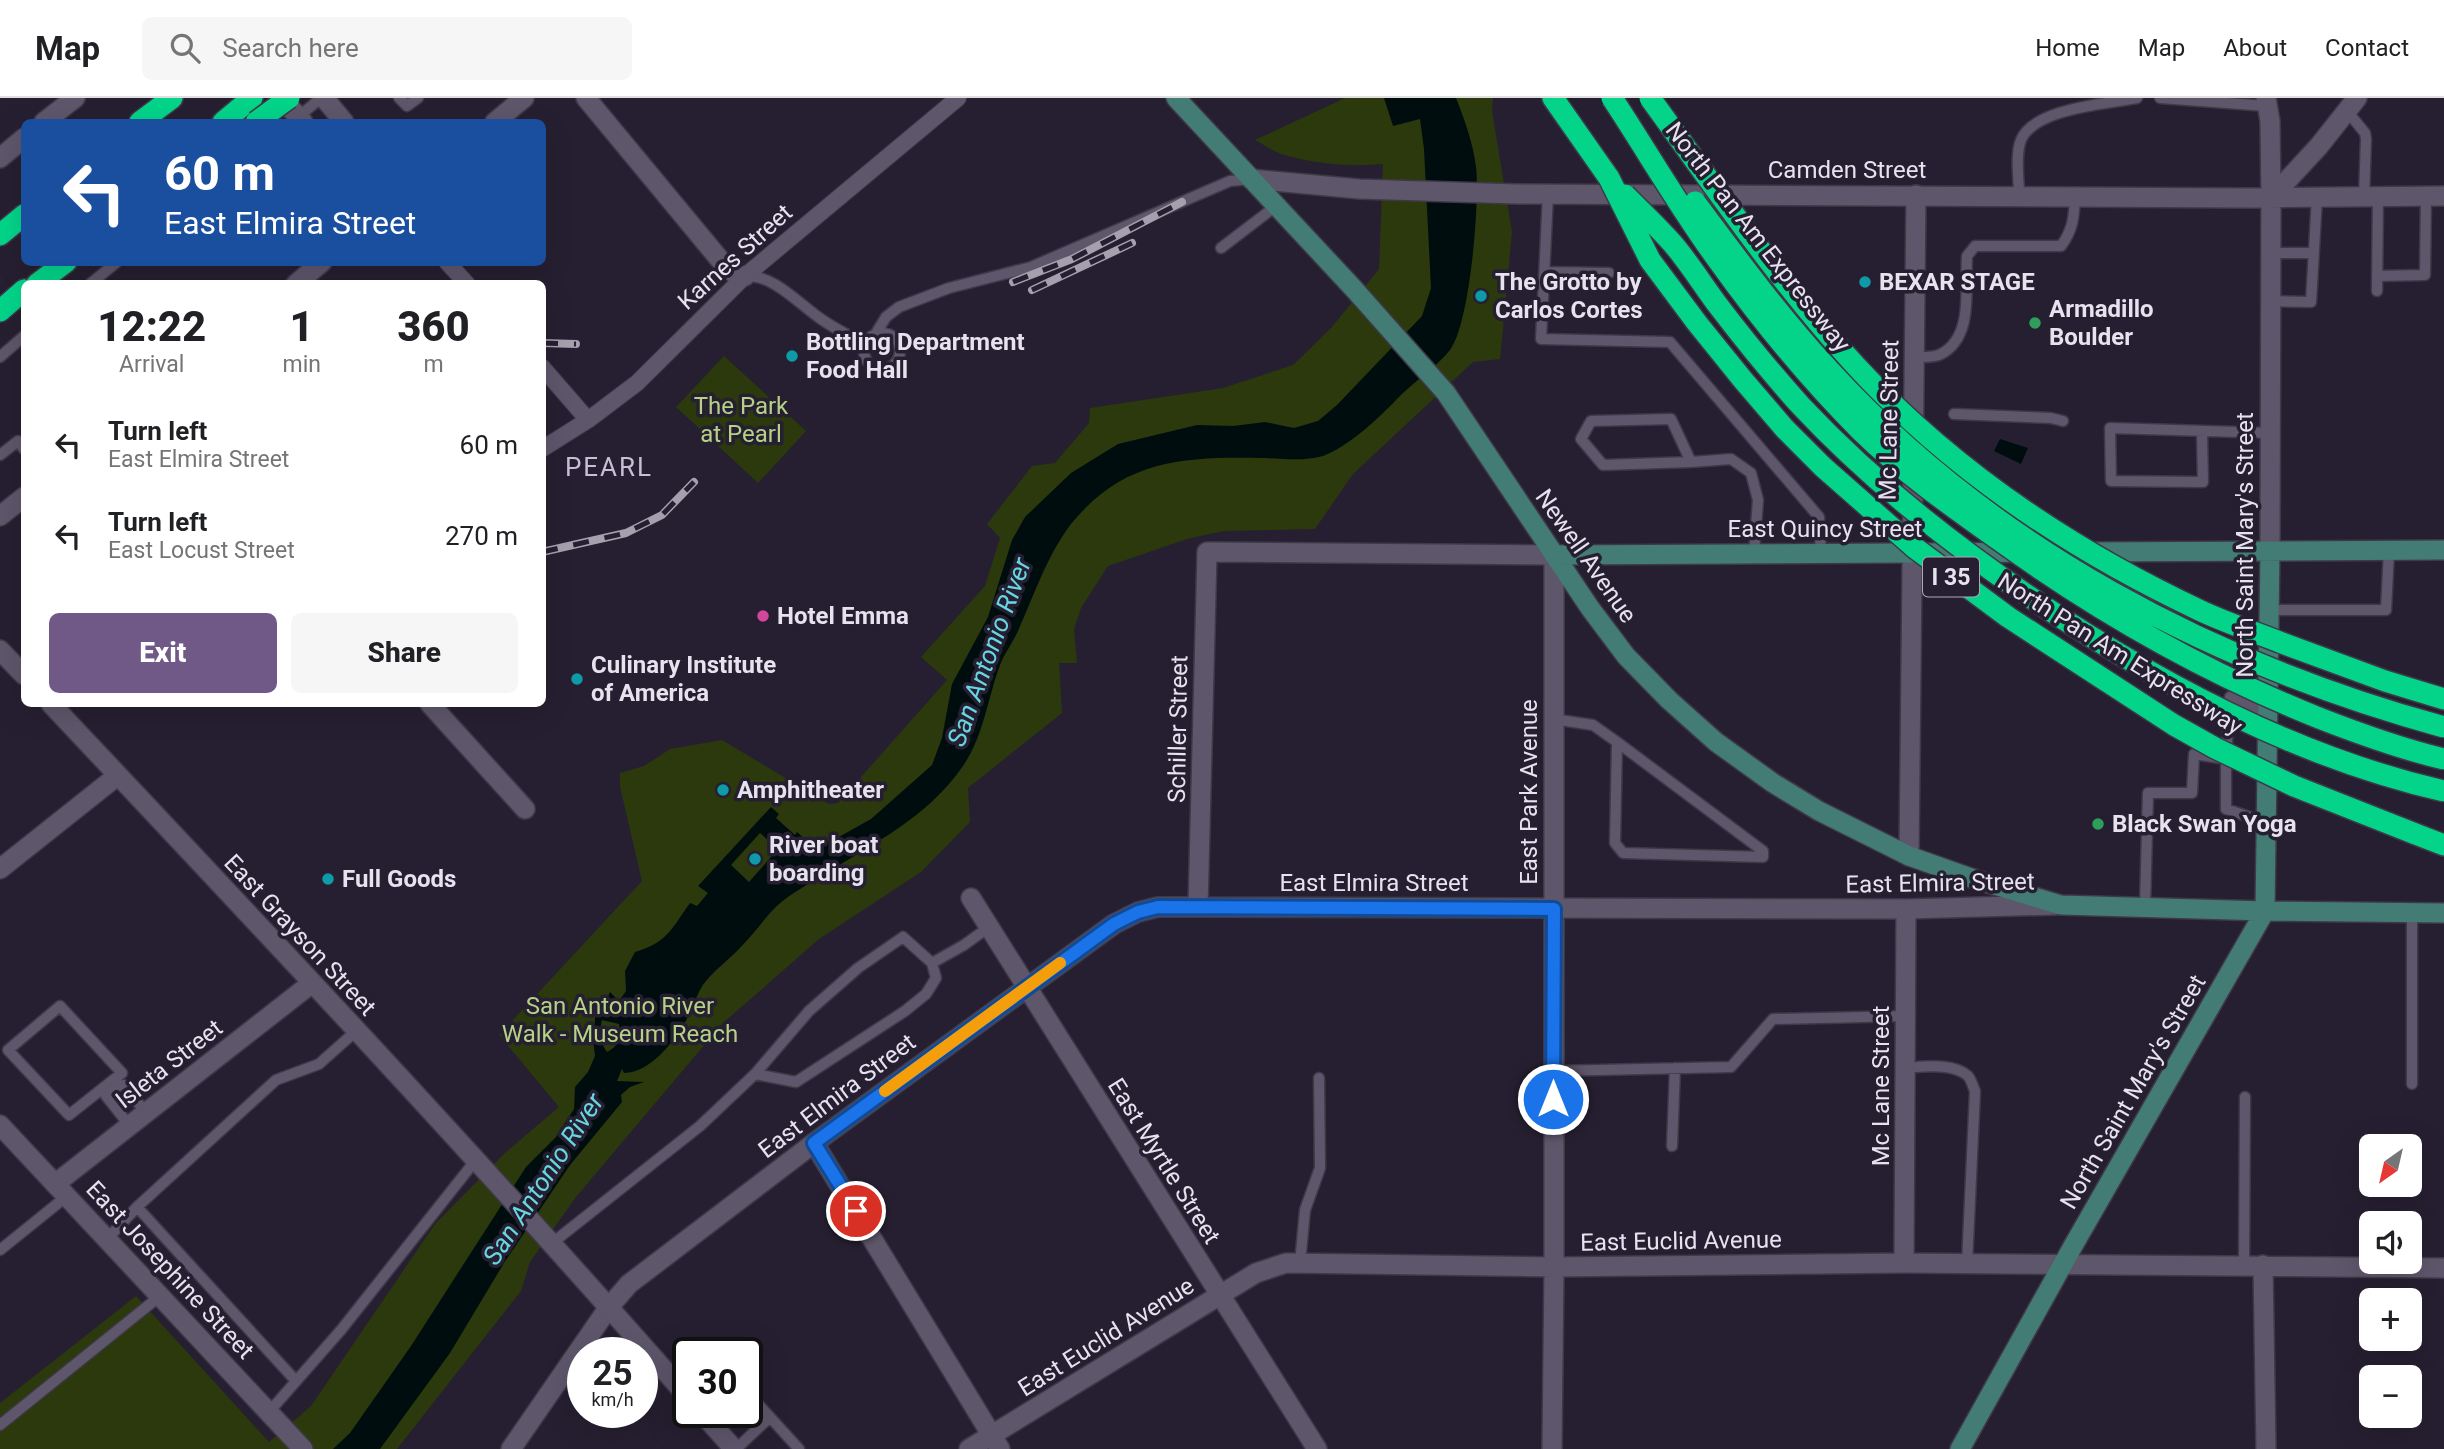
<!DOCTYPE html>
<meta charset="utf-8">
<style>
:root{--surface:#fff;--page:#f6f6f6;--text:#202124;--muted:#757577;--line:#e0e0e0;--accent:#705986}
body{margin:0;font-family:Roboto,sans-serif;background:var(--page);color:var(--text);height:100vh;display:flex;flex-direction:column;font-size:26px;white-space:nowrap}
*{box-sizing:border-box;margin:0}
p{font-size:23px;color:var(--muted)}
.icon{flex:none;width:38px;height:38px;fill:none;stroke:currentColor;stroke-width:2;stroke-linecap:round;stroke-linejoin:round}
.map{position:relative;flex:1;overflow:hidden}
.panel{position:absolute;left:21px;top:182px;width:525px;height:427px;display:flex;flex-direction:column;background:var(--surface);border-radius:10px;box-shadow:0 7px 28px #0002}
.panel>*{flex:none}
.banner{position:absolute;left:21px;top:21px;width:525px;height:147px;border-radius:10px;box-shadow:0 7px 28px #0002;background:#1a4fa0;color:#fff;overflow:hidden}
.needle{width:46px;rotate:214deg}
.tools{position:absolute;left:2359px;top:1036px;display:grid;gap:14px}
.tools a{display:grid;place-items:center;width:63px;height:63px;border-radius:10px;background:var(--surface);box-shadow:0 7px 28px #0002;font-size:35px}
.speed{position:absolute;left:567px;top:1239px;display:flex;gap:14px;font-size:35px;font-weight:700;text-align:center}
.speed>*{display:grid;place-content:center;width:91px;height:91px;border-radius:50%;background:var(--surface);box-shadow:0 7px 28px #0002;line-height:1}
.speed small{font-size:18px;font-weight:400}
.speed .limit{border:4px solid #111;border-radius:10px;background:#fff;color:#111}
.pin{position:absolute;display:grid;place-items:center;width:60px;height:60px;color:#fff;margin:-30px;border:4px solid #fff;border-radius:50%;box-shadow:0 2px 7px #0007}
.me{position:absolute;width:77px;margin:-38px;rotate:0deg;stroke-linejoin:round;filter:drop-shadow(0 0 5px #0008)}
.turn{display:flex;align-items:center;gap:24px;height:147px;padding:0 28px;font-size:32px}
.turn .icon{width:91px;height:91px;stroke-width:2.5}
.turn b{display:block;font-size:49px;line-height:60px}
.eta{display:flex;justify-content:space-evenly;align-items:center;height:119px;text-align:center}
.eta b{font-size:42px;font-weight:800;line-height:49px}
.button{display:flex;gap:14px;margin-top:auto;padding:14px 28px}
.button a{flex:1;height:80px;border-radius:10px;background:var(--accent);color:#fff;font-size:28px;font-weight:800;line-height:80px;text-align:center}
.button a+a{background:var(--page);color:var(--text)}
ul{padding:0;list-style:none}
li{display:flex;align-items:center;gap:21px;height:91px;padding:0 28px}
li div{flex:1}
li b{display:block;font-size:26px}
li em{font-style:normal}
header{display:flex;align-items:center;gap:42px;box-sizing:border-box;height:98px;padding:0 35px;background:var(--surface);border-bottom:2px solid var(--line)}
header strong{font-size:33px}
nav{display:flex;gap:38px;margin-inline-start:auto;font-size:24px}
.search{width:490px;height:63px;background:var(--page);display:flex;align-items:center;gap:18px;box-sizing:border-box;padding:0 24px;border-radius:10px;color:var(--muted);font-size:26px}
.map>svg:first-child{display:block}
</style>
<header>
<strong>Map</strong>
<div class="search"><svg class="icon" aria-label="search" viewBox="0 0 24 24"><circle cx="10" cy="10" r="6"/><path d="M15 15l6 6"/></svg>Search here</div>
<nav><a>Home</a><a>Map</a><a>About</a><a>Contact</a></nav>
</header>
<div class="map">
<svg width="2444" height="1351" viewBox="0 0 2444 1351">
<rect width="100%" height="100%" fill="#261f31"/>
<!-- green -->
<path fill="#2b390c" d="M1345 0H1493L1492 13 1512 134 1500 261 1473 264 1353 376 1315 431 1224 433 1187 441 1108 468 1081 510 1074 531 1077 565H1059L1062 615 968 690 970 724 921 774 819 841 722 926 576 1099 530 1164 521 1193 397 1351H0V1305L136 1198 269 1344 311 1308 435 1126 506 1054 559 1009 499 937 642 783 620 689V675L644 668 670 651 722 642 829 706 838 705 947 582 921 559 985 488 1000 440 987 426 1032 368 1055 365 1089 325 1090 310 1223 290 1293 267 1331 230 1379 171 1383 66C1351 69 1316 66 1284 57 1274 54 1264 47 1255 42Z
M724 258 806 333 758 385 676 309Z"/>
<!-- water -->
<path fill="#000d0f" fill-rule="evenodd" d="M1384 0H1456C1465 23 1473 45 1476 69 1480 103 1470 226 1450 252 1436 270 1413 284 1397 301 1379 320 1348 349 1323 358 1303 364 1280 360 1259 360 1182 359 1123 362 1071 426 1046 459 1034 498 1017 535 1012 546 1004 556 1000 567 987 602 984 637 963 668 928 719 873 746 823 777 805 788 784 799 770 815 759 828 749 841 737 853 727 863 715 872 706 883 698 892 695 905 690 915 678 939 652 975 624 975L622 971 617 983 644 984 630 989 621 997 622 1004 570 1067 504 1165 450 1255 380 1351H333L350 1335 411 1248 526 1069 556 1039 574 1011 575 989 588 974 595 958 593 941 596 911 605 905 610 894 619 903 626 893 625 873 635 854C667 845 672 830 690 805L697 808 708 795 698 788 771 709 779 716 776 720 795 737 797 734 805 741 801 746 808 751 837 740 871 721 932 667 942 640 952 586 988 519 1012 442 1025 419 1071 375 1118 346 1197 327 1233 328 1265 324 1294 330 1318 323 1337 307 1422 218 1431 190 1424 51 1420 21 1393 28ZM760 735 778 751 749 784 731 767ZM602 922 619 926C621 940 620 947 607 954 599 943 599 935 602 922Z
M2000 341 2028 350 2021 366 1994 353Z"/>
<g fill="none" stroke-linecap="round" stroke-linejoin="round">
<defs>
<path id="service" d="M399 0 407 8 418 0
M2160 0 2267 8
M2347 13 2365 35 2366 41 2364 99
M297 20 321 0
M1548 96 1541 241 1670 244 1819 419 1821 456
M2019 97C2019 81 2015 57 2021 42 2034 10 2106 6 2137 0
M1221 150 1276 108
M2271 155H2313
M1545 174 1609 175
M745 178C773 176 799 206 821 221 835 231 850 238 865 246
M2377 178 2425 177 2426 98
M90 186 117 164
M2377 193 2378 98
M2270 203 2311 204 2317 99
M864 253a18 18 0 1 1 36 0a18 18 0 1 1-36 0Z
M875 237 886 219 899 209 949 190 1031 169 1230 83 1251 81
M0 259 24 238
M1914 259C1922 259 1934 260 1941 256 1974 239 1965 190 1967 158L1975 148H2061C2073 132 2074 119 2075 99
M1954 316 2051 320 2063 323
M2202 335 2203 384 2111 383 2110 330 2270 335
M0 357 18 343 24 351
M1691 364 1671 321 1591 323 1581 341 1603 367 1691 364 1731 361 1751 375 1758 402 1754 456
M2269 512H2386L2389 453
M1553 621 1593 627 1617 644 1763 753V759L1623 755 1615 745 1617 644
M2226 658 2230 599 2268 616
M2145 810 2148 695H2192L2194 656 2226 661V711L2267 725
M2412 814V986
M60 908 122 975 69 1017 8 952Z
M1905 970C1923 969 1953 964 1968 978 1971 981 1973 989 1975 993L1967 1166
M1553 973 1731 969 1773 921 1906 918
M755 976 796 984 905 913 926 896 936 880 932 865
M130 1028 106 998 111 989 124 987 146 1015
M1672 1048 1675 970
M137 1109 296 1283
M107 1141 137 1109 276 982 319 966 356 933
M551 1146 700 1028 755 976 809 913 858 870 903 839 932 865 964 847 989 829
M0 1152 67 1098
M1300 1165 1305 1112 1320 1070 1319 980
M2244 1167 2245 999
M747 1294 799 1351
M269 1314 341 1232 475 1063
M0 1327 160 1198
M736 1351 770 1319"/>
<path id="pedestrian" d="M447 164 467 186
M542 269 588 322
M542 351 588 322 637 285 745 178 958 0"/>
<path id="minor" d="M281 0 303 24
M324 0 344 24
M586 0 726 169 738 178H745
M44 24 75 0
M495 24 524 0
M0 60 24 40
M296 186 322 164
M0 418 24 399
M430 606 525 711
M1909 758 1916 97
M0 771 117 678
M971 800 1317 1351
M1198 809 1207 454 1554 457V1169L1552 1351
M814 1045 1000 1351
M55 1086 312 885
M1904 1165 1906 811
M2263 1167 2266 1351
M511 1351 609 1209 629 1186 814 1045 1114 826 1138 814 1158 809H1198L1906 811 2056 807
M969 1351 1256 1175 1286 1165 1554 1169 1904 1165 2444 1170"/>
<path id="tertiary" d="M2266 0 2270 23 2271 100 2270 453
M1251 81 1359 91 1517 96 2245 100 2444 98
M2271 100 2319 48 2357 0
M0 552 24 577
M51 606C266 834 481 1063 688 1299
M0 1027 303 1351
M701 1314 734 1351"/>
<path id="secondary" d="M1176 0 1354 191 1446 295 1590 510 1626 558 1669 602 1716 644 1773 685 1819 713 1909 758 1971 780 2061 807 2265 813 2444 815
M1554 457 2444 452
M1960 1351 2073 1148 2265 813 2270 453"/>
<path id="motorway" d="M1553 0 1609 80
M140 24 172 0
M223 24 252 0
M0 137 24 117
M37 186 66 164
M0 213 24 192
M2282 545 2385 583 2444 601
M2413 735 2444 747"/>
</defs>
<!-- service casing -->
<use href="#service" stroke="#3e3947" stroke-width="13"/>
<!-- pedestrian casing -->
<use href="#pedestrian" stroke="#3e3947" stroke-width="18"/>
<!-- minor casing -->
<use href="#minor" stroke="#3e3947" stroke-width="22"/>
<!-- tertiary casing -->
<use href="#tertiary" stroke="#3e3947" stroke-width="22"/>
<!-- secondary casing -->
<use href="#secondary" stroke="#3e3947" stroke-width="22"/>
<!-- motorway casing -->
<use href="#motorway" stroke="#3e3947" stroke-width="24"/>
<!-- service -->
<use href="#service" stroke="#5e566b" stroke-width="10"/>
<!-- pedestrian -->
<use href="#pedestrian" stroke="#5e566b" stroke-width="16"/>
<!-- minor -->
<use href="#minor" stroke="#5e566b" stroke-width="19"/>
<!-- tertiary -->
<use href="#tertiary" stroke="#5e566b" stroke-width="19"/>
<!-- secondary -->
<use href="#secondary" stroke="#437c74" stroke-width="19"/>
<!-- motorway -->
<use href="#motorway" stroke="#03d48a" stroke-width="21"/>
<defs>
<path id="rail" d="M1013 184 1072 161 1182 104
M1032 192 1132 145
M542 245 576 246
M542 454 626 435 662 417 694 384"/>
</defs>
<!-- rail casing -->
<use href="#rail" stroke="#a5a0ae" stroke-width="8"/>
<!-- rail -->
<use href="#rail" stroke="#261f31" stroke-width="5" stroke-dasharray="16" stroke-linecap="butt"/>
<defs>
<path id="motorway-bridge" d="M1612 0C1647 53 1679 109 1717 161 1760 221 1809 281 1861 333 1903 374 1951 408 1999 442 2099 514 2204 574 2319 620 2360 636 2401 651 2444 661
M1650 0C1716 91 1780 185 1856 268 1951 371 2072 452 2199 512 2226 525 2255 534 2282 545
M256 24 289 0
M1609 80 1650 162 1697 225 1743 282 1785 331 1823 369 1915 450 2008 519 2174 627 2215 650 2294 688 2413 735
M1625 97C1641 113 1658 129 1673 146 1690 166 1704 189 1720 210 1746 244 1773 277 1801 308 1878 390 1966 458 2060 519 2177 595 2307 662 2444 693
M1695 104C1738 162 1781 220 1830 273 1993 451 2214 566 2444 629"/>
</defs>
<!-- motorway-bridge casing -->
<use href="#motorway-bridge" stroke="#3e3947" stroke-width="24" stroke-linecap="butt"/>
<!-- motorway-bridge -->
<use href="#motorway-bridge" stroke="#03d48a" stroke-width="21"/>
</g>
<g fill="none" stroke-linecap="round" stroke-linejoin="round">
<defs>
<path id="route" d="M856 1113 814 1045 1114 826 1138 814 1158 809 1554 811 1553 1001"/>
</defs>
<!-- route casing -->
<use href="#route" stroke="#114b97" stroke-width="18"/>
<!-- route -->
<use href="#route" stroke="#1a73e8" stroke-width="12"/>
<!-- slow -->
<path stroke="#f59e0b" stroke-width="12" d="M885 993 1060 865"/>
</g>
<!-- markers -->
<g fill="#0f9aa8" stroke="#261f31" stroke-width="2.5">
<circle cx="1865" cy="184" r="7"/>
<circle cx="1481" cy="198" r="7"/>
<circle cx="792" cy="258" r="7"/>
<circle cx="577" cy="581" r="7"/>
<circle cx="723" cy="692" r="7"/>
<circle cx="755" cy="761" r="7"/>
<circle cx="328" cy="781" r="7"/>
</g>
<g fill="#2e9e5b" stroke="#261f31" stroke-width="2.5">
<circle cx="2035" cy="225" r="7"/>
<circle cx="2098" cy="726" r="7"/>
</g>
<circle fill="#d1479c" stroke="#261f31" stroke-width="2.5" cx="763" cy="518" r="7"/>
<g text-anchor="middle" stroke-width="7" stroke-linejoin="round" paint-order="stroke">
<!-- shield labels -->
<rect fill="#261f31" stroke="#aca8b5" stroke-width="2" x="1923" y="459.5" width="56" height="39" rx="5"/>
<g font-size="23" font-weight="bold" fill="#e6e2ee">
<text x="1951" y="487">I 35</text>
</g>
<!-- street labels -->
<g font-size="24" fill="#e6e2ee" stroke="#261f31">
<text x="1847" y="80">Camden Street</text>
<text transform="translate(1758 139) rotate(52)" y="8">North Pan Am Expressway</text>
<text transform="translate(735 159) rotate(-42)" y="8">Karnes Street</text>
<text transform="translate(1889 322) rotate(-89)" y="8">Mc Lane Street</text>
<text x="1825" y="439">East Quincy Street</text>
<text transform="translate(2245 447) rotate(-90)" y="8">North Saint Mary's Street</text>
<text transform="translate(1586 458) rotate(55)" y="8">Newell Avenue</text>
<text transform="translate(2120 556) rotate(32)" y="8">North Pan Am Expressway</text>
<text transform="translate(1178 631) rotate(-89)" y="8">Schiller Street</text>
<text transform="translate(1529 694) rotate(-90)" y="8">East Park Avenue</text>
<text x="1374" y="793">East Elmira Street</text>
<text transform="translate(1940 785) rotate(-1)" y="8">East Elmira Street</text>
<text transform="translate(300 837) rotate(47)" y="8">East Grayson Street</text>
<text transform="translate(169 966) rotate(-38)" y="8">Isleta Street</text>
<text transform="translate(1881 988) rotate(-90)" y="8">Mc Lane Street</text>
<text transform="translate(2133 994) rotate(-60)" y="8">North Saint Mary's Street</text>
<text transform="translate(837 998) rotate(-37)" y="8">East Elmira Street</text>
<text transform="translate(1164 1063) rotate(58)" y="8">East Myrtle Street</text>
<text transform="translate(1681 1143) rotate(-1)" y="8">East Euclid Avenue</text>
<text transform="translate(170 1172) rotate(47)" y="8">East Josephine Street</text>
<text transform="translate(1106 1239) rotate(-32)" y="8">East Euclid Avenue</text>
</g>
<!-- poi labels -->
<g font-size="24" font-weight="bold" fill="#e6e2ee" stroke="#261f31" text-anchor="start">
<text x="1495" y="192">The Grotto by<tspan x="1495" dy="28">Carlos Cortes</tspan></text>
<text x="1879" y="192">BEXAR STAGE</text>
<text x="2049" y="219">Armadillo<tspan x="2049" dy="28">Boulder</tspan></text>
<text x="806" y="252">Bottling Department<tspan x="806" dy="28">Food Hall</tspan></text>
<text x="777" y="526">Hotel Emma</text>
<text x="591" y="575">Culinary Institute<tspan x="591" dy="28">of America</tspan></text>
<text x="737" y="700">Amphitheater</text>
<text x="2112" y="734">Black Swan Yoga</text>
<text x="769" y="755">River boat<tspan x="769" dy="28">boarding</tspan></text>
<text x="342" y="789">Full Goods</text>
</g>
<!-- park labels -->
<g font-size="24" fill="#b4d186" stroke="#261f31">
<text x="741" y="316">The Park<tspan x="741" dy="28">at Pearl</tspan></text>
<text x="620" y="916">San Antonio River<tspan x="620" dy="28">Walk - Museum Reach</tspan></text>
</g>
<!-- neighbourhood labels -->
<g font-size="26" letter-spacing="2" fill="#c8bfd7" stroke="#261f31">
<text x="609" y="378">PEARL</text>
</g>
<!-- water labels -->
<g font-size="26" font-style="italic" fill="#66d7e2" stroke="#261f31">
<text transform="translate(989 554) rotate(-70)" y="9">San Antonio River</text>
<text transform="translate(543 1081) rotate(-57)" y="9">San Antonio River</text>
</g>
</g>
</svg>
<div class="tools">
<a><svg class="needle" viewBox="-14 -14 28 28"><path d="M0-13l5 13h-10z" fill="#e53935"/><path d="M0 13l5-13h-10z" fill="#757577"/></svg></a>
<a><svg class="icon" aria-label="sound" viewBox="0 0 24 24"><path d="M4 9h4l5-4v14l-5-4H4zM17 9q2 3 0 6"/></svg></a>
<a>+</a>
<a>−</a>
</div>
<div class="speed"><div>25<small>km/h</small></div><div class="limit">30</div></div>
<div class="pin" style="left:856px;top:1113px;background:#d93025"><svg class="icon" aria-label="arrive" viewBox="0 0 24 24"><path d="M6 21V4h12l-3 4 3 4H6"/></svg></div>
<svg class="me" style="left:1553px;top:1001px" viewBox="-20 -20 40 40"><circle r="17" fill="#1a73e8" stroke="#fff" stroke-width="3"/><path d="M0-11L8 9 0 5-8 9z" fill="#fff"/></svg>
<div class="banner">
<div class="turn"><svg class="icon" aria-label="left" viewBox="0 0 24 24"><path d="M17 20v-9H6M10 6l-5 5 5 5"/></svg><div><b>60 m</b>East Elmira Street</div></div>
</div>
<section class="panel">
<div class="eta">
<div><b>12:22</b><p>Arrival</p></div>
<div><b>1</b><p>min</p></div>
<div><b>360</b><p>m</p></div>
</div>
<ul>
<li><svg class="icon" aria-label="left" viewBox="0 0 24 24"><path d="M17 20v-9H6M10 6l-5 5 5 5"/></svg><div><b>Turn left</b><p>East Elmira Street</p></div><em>60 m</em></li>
<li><svg class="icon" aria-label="left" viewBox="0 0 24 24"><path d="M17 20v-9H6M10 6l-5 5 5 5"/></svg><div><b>Turn left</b><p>East Locust Street</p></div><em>270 m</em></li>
</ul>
<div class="button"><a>Exit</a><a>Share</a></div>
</section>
</div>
